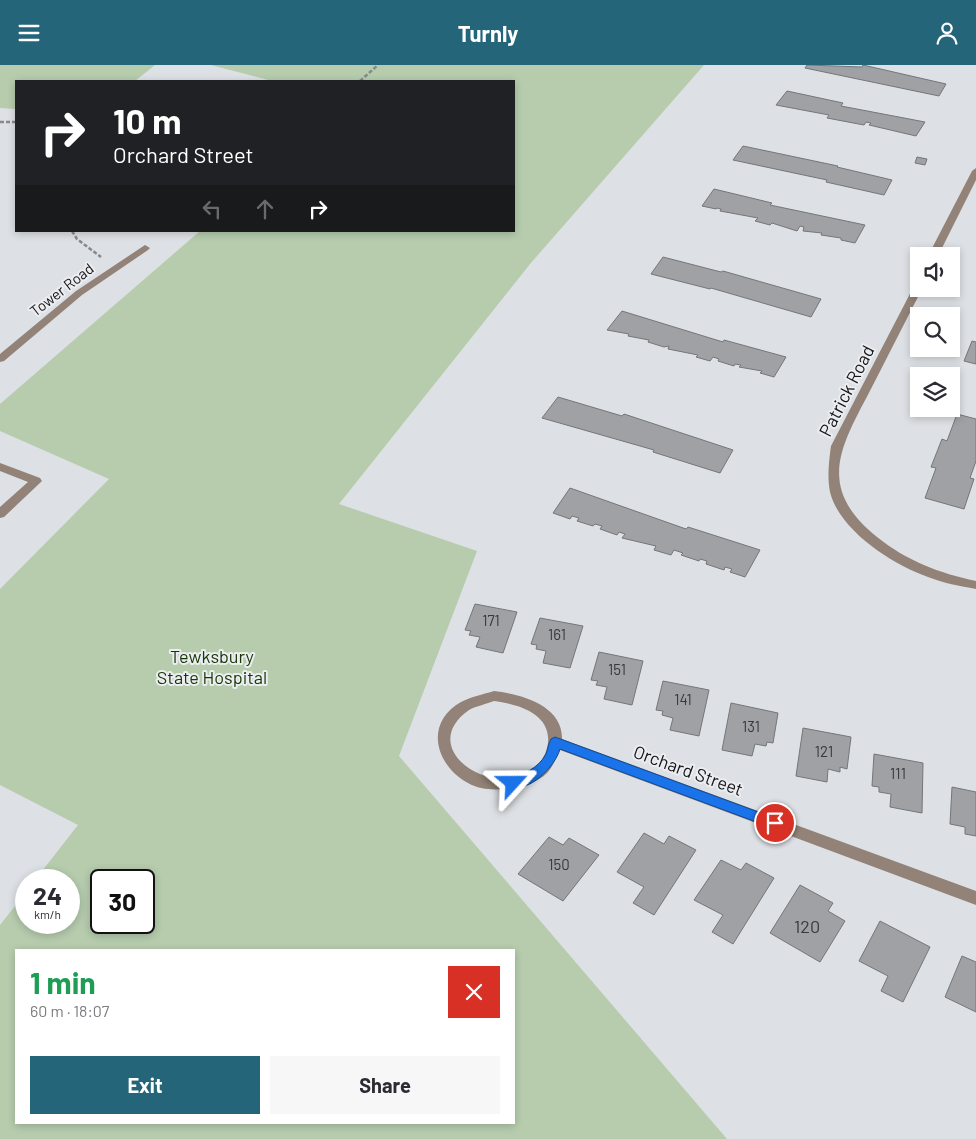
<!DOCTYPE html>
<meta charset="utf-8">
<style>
:root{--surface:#fff;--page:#f7f7f7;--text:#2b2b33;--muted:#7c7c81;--accent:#25657a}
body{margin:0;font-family:Barlow,sans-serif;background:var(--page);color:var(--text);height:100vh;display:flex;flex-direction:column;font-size:19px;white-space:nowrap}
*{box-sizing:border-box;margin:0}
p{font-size:16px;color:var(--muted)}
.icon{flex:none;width:28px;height:28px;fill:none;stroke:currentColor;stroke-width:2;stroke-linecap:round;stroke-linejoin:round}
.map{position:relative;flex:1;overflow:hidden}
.side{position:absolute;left:15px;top:884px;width:500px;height:175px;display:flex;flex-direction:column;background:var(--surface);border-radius:0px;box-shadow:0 2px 8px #0003}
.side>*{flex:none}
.top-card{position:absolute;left:15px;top:15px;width:500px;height:152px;border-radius:0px;box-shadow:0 2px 8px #0003;background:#202124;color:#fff;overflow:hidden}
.controls{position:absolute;left:910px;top:182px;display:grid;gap:10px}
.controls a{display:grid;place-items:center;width:50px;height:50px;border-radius:0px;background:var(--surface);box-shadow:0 2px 8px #0003;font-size:25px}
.speed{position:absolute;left:15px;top:804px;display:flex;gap:10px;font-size:25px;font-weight:700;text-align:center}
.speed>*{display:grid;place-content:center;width:65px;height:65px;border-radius:50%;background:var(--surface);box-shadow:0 2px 8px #0003;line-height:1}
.speed small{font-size:12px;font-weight:400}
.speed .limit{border:2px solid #111;border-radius:8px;background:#fff;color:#111}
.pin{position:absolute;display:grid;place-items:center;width:42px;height:42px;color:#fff;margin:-21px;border:2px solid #fff;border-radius:50%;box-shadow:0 1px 5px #0007}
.me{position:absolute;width:55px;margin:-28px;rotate:66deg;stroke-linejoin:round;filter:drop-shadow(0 0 4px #0008)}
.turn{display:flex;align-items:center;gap:18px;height:105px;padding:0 15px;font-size:22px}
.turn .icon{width:65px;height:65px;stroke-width:2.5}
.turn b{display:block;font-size:35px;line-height:42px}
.lanes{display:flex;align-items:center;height:48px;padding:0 15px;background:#0003;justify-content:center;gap:25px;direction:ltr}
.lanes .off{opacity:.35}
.round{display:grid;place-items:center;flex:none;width:52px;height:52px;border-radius:0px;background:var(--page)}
.head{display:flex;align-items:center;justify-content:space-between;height:85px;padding:0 15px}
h1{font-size:30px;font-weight:700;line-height:38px;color:#1e9e55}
.action{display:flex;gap:10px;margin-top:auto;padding:10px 15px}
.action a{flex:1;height:58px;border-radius:0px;background:var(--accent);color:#fff;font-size:20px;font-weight:700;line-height:58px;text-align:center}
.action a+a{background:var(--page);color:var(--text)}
header{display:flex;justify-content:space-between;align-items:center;height:65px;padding:0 15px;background:var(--accent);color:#fff;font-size:22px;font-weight:700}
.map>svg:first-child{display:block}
</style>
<header><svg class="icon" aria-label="menu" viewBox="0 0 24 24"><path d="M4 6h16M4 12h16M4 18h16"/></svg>Turnly<svg class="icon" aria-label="person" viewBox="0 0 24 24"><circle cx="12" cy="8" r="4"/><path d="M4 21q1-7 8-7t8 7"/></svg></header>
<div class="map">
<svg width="976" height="1074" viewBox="0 0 976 1074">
<rect width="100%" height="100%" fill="#dde0e4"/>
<!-- green -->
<path fill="#b6ccad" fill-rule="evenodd" d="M0 0H155L135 16H16V44L0 43Z
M211 0H704L530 199 339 439 477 486 399 691 727 1074H0V860L26 827V858H69V815H35L78 760 0 720V524L109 414 0 366V339L200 166H514V16H272ZM101 815H144V858H101ZM16 885H514V1058H16Z"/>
<!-- building -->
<path fill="#9fa1a5" stroke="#747679" d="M807 0 862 2 863 0 946 19 939 31 805 3Z
M787 26 843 38 841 41 925 57 916 71 869 60 871 58 866 57 864 60 827 53 829 50 776 40Z
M743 81 838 101 837 102 892 115 884 130 826 117 827 115 733 95Z
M917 92 927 94 925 100 915 98Z
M714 124 772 138 770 140 865 160 855 178 841 175V173L821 170 822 168 803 166 804 162 800 161 797 166 772 158 770 160 755 156 758 153 720 146 721 144 717 143 716 144 702 141Z
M663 192 721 207 723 206 821 234 811 252 711 223 710 224 651 209Z
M622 246 723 277 724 275 786 292 774 312 760 308 762 306 739 302 741 300 735 299 734 301 718 296 719 294 713 292 710 296 696 292 698 290 668 284 669 281 664 282 648 277 649 275 628 271 629 269 607 265Z
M972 276 976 277V299L964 296Z
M558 332 622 351 624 349 733 385 720 408 653 387 654 385 542 353Z
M957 349 976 354V396L970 413 974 414 964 444 925 433 936 403 931 402 942 374 947 376Z
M570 423 686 464 688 462 760 485 745 512 730 507 732 504 725 502 724 505 706 499 707 496 700 494 699 496 681 490 683 488 674 485 671 490 654 485 656 481 622 473 625 469 619 467 617 470 600 464 602 461 595 459 593 461 577 456 579 453 572 451 570 454 553 448Z
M475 539 517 547 503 588 476 582 480 572 469 570 471 566 465 565Z
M540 553 583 561 570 603 543 598 546 586 536 584 537 580 531 579Z
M599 587 643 596 632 640 604 634 607 622 596 620 598 616 591 615Z
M663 616 709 625 699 671 670 665 673 653 662 650 663 646 656 645Z
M731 638 778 648 773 678 767 677 766 681 755 679 752 691 722 685Z
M803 663 851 672 847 704 840 702V707L828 704 827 717 796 711Z
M874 689 923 698 922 748 890 742 891 729 879 727V722L872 721Z
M952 722 976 727V771L965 769V762L950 759Z
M644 768 664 779 669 771 696 785 654 850 633 838 644 822 617 807Z
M549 772 563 780 569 773 599 790 563 836 518 809Z
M721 795 741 805 746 798 774 813 733 879 712 867 723 850 694 835Z
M800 820 833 838 828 846 845 856 820 897 770 868Z
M880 856 930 882 903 937 881 926 888 911 859 896Z
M962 891 976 897V947L945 932Z"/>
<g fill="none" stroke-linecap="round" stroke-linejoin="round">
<!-- path -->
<path stroke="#87898c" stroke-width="2.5" stroke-dasharray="4 2" stroke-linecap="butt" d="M360 16 378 0
M0 57H16
M72 166 77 174 101 192"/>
<!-- service -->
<path fill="#928277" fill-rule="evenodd" d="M0 398 40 413 42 416 4 452 0 453V442L28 417 0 406Z"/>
<!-- minor -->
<path fill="#928277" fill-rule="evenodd" d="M976 103V115L938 191H928L972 106Z
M145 180 150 183 148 185 82 230 4 296 0 297V289L76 226Z
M919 218V224H922C906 255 890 287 874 318 844 377 812 420 877 472 907 496 939 508 976 516V524C960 521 943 518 928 512 893 500 839 465 830 427 827 411 829 396 831 381L914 221Z
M494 626C520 629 563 640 562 674L976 826V840L560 685C556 692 553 702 547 708 538 717 525 721 513 723 498 725 482 726 468 718 435 700 424 658 461 637 471 632 484 629 494 626ZM494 636C517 639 551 648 548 678 547 685 544 693 539 698 500 741 412 685 469 645 476 641 487 639 494 636Z"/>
</g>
<!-- route -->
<path fill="#1a73e8" stroke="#114b97" d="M555 672 780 755 781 758 775 764 560 684C555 702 529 728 509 722L507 718 509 714C523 709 538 704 546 689 548 684 548 679 551 674Z"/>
<g text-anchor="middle" stroke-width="4" stroke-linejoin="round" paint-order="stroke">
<!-- far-street labels -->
<g font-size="15" fill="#151517" stroke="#ebedf1">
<text transform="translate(62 225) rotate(-38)" y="5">Tower Road</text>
</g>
<!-- number labels -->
<g font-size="15" fill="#38383a">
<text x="491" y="561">171</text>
<text x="557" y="575">161</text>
<text x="617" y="610">151</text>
<text x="683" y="640">141</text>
<text x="751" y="667">131</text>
<text x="824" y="692">121</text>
<text x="898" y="714">111</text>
<text x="559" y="805">150</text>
</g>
<!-- street labels -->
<g font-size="18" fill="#151517" stroke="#ebedf1">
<text transform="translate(847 326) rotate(-63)" y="6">Patrick Road</text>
<text transform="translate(688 706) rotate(20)" y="6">Orchard Street</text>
</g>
<!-- park labels -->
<g font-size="18" fill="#163702" stroke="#ebedf1">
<text x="212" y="598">Tewksbury<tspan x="212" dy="21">State Hospital</tspan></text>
</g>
<!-- near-number labels -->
<g font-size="18" fill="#38383a">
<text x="807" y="868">120</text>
</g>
</g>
</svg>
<div class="controls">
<a><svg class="icon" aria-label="sound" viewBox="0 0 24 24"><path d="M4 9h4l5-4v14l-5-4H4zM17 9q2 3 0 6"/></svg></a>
<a><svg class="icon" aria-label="search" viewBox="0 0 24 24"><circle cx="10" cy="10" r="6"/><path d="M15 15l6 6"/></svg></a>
<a><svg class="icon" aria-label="layers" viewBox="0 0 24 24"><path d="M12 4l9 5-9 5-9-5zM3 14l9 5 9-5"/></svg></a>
</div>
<div class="speed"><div>24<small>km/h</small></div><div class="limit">30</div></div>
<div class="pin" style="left:775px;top:758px;background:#d93025"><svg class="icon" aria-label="arrive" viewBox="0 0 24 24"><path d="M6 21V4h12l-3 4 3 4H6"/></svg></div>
<svg class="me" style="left:513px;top:718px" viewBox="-20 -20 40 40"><path d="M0-17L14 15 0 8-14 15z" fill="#1a73e8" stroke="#fff" stroke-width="4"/></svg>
<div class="top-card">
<div class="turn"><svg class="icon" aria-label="right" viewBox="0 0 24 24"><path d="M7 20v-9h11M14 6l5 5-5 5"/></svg><div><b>10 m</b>Orchard Street</div></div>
<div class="lanes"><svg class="icon off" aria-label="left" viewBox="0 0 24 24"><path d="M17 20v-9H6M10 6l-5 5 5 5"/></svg><svg class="icon off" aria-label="ahead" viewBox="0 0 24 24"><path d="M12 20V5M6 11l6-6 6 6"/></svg><svg class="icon" aria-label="right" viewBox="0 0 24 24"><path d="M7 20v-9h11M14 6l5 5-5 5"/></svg></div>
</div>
<section class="side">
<div class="head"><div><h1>1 min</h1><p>60 m · 18:07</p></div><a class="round" style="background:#d93025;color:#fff"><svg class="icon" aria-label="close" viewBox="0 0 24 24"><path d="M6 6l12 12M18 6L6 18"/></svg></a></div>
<div class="action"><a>Exit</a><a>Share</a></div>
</section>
</div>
